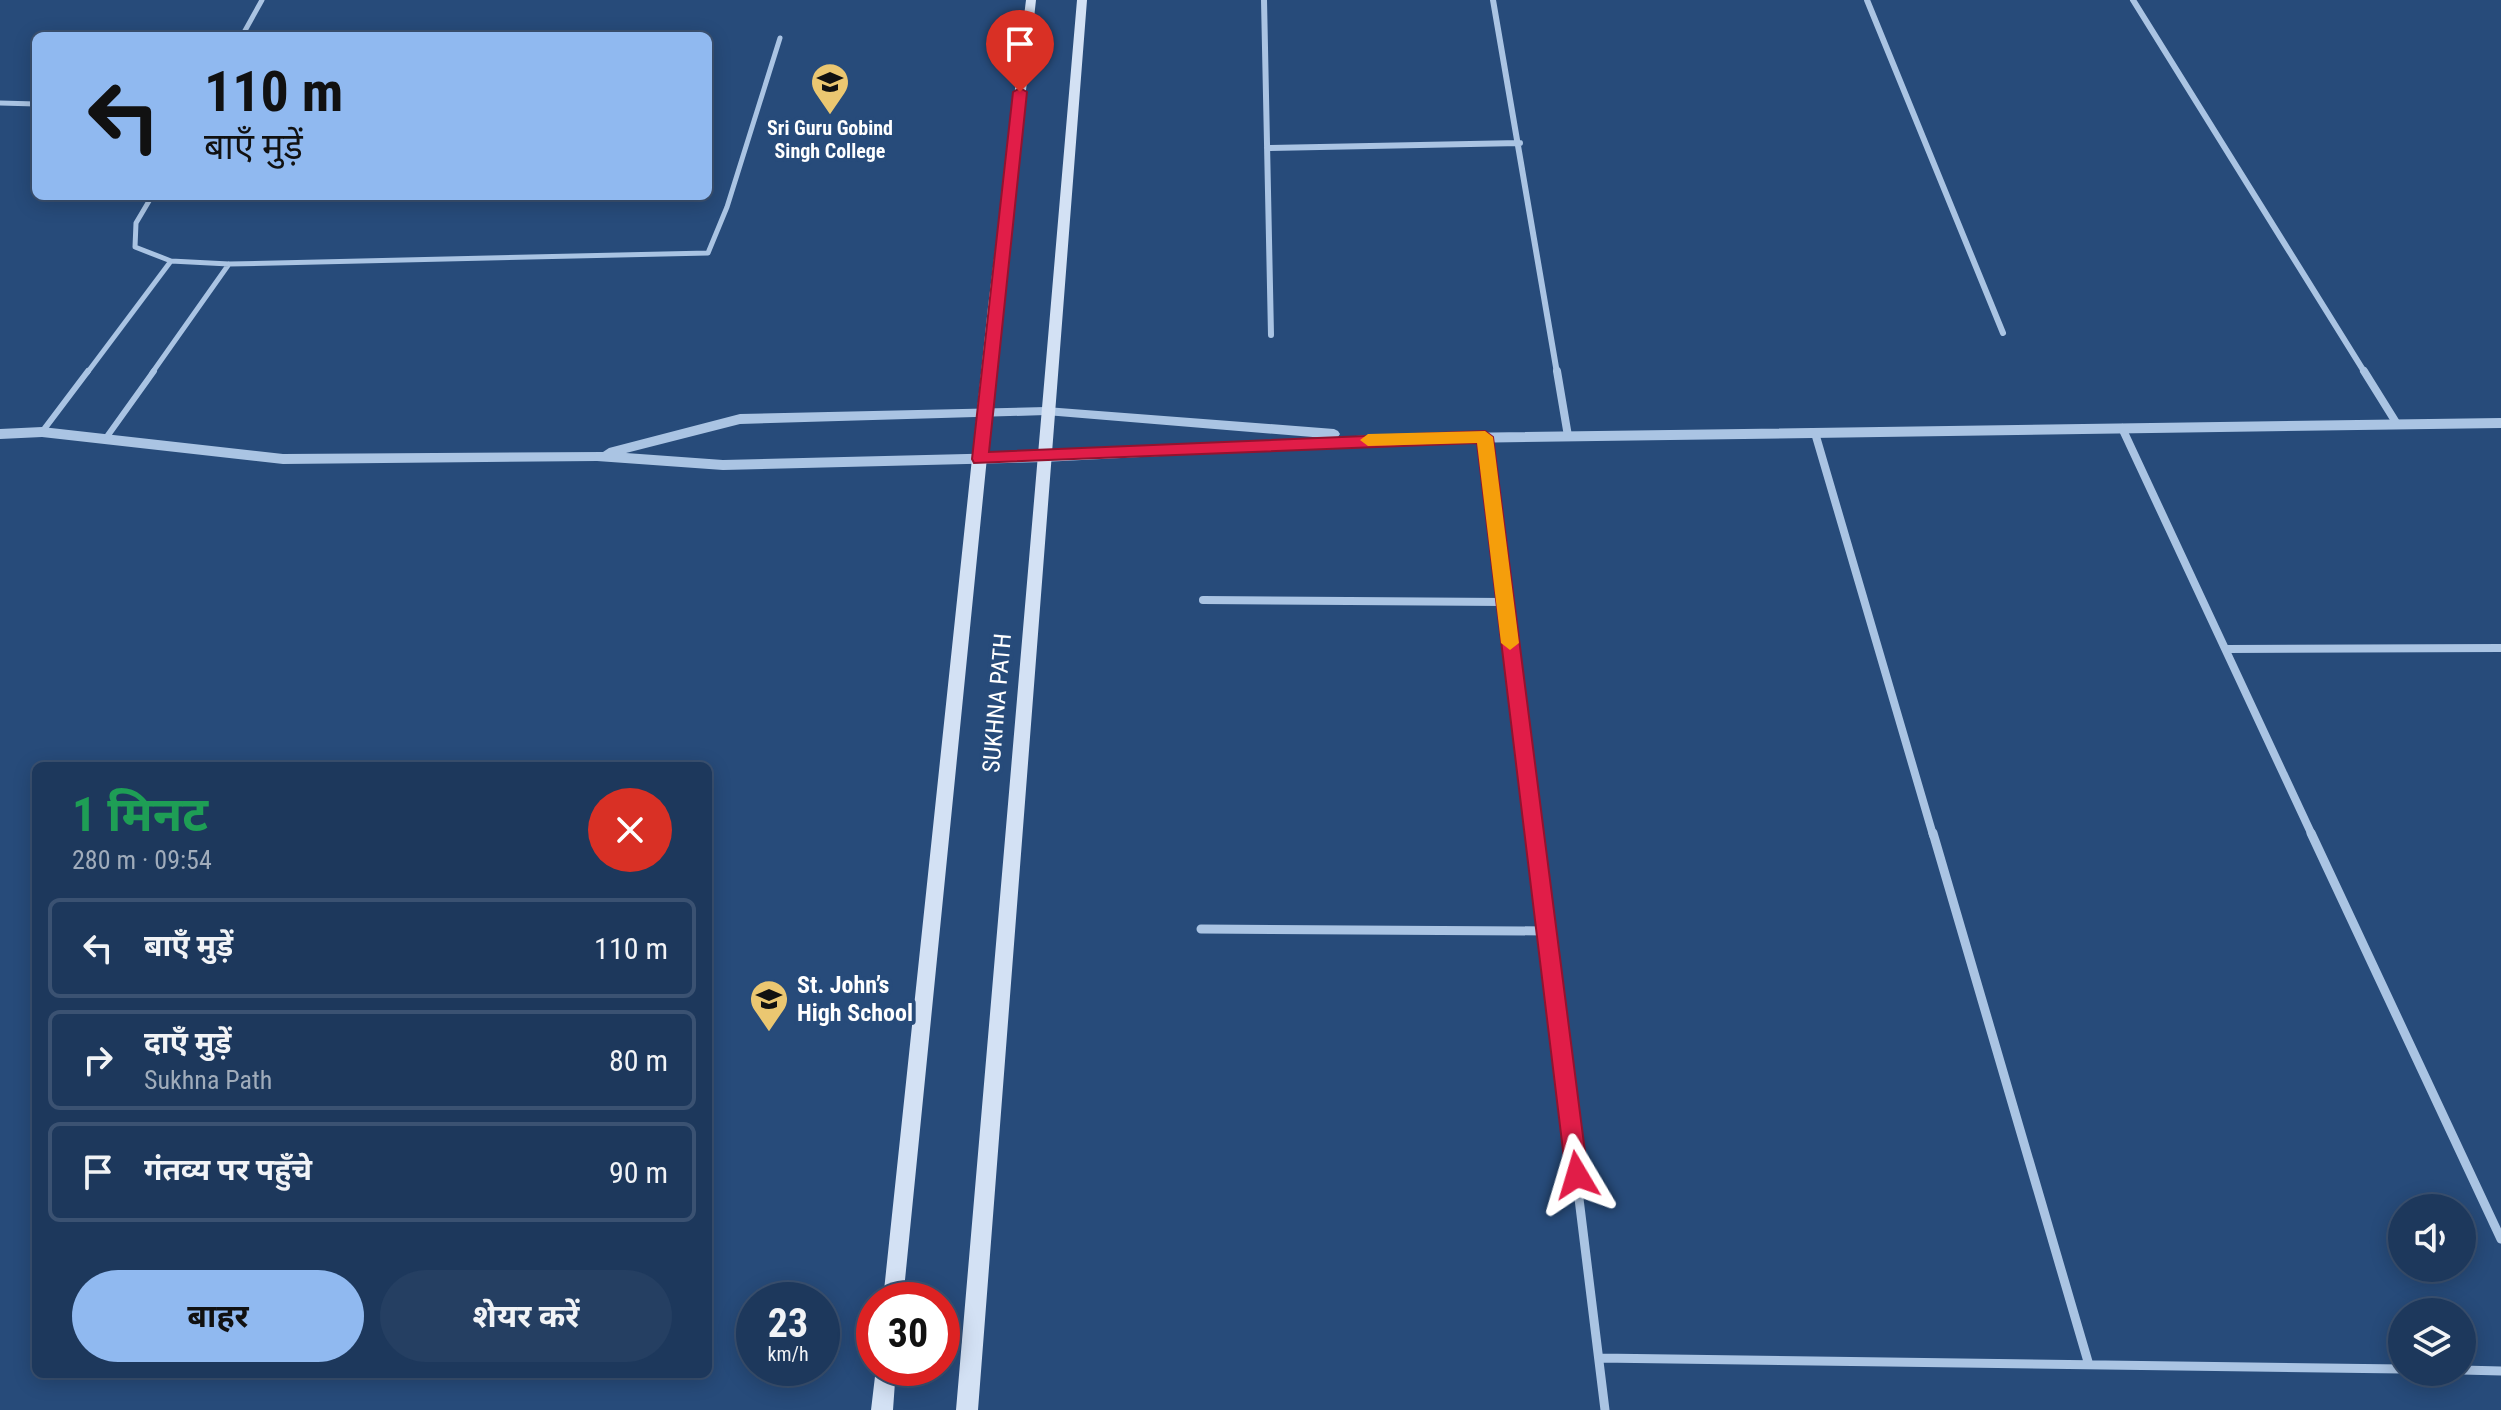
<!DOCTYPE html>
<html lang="hi">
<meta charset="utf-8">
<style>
:root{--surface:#1d385c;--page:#253f62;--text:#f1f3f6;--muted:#a0acbb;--line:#3b5272;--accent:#90b9f0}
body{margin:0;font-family:"Roboto Condensed","Noto Sans Devanagari",sans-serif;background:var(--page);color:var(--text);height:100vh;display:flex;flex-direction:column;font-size:30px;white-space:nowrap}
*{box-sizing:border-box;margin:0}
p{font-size:26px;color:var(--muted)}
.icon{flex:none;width:44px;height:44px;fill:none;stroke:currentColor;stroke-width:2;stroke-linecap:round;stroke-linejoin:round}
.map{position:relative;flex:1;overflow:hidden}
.sheet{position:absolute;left:32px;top:762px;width:680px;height:616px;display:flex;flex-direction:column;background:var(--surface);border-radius:12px;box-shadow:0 4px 20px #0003,0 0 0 2px var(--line)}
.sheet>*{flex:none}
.guide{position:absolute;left:32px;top:32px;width:680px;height:168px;border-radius:12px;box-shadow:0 4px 20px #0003,0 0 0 2px var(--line);background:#90b9f0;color:#111;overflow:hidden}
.fabs{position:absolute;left:2388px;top:1194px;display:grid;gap:16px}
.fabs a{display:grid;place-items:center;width:88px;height:88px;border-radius:50%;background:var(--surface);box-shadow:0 4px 20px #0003,0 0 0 2px var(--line);font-size:40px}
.speed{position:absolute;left:736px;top:1282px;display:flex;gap:16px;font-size:40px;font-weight:700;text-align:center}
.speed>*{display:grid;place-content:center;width:104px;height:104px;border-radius:50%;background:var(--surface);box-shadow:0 4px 20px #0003,0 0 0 2px var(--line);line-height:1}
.speed small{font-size:20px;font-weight:400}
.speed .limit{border:12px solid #d22;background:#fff;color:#111}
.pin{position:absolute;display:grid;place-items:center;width:68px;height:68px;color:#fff;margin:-82px -34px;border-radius:50% 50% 50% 0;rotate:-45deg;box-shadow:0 0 8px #0007}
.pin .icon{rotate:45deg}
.me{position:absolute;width:88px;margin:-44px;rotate:353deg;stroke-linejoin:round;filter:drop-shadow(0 0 6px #0008)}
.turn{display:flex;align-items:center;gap:28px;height:168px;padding:0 40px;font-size:36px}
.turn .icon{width:104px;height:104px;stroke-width:2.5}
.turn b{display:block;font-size:56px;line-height:68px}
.round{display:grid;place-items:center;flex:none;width:84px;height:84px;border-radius:42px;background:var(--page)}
.overview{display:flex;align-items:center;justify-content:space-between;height:136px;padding:0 40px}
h1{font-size:48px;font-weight:700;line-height:60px;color:#1e9e55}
.action{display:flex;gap:16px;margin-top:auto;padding:16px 40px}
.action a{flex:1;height:92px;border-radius:48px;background:var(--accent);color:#111;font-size:32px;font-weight:700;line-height:92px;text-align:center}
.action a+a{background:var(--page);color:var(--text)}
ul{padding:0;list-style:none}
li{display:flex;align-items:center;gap:24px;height:100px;margin:0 16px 12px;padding:0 24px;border:4px solid var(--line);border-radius:12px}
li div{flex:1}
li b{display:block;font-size:30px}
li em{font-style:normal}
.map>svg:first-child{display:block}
</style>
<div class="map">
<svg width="2501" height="1410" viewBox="0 0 2501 1410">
<rect width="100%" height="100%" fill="#274b7a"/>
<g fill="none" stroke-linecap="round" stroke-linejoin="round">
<!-- service-far1 -->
<path stroke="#aac4e3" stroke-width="5" d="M242 36 262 0
M0 103 36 104
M152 196 136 223 135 247 171 261
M87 373 171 261 229 264 708 253 727 207 780 38
M152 373 229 264"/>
<!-- service -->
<path stroke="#aac4e3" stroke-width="6" d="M42 432 88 371
M106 438 154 371"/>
<!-- minor-far2 -->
<path stroke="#aac4e3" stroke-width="6" d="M1264 0 1271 335
M1493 0 1557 373
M1867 0 2003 333
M2133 0 2365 373
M1267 148 1520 143"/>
<!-- minor-far1 -->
<path stroke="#aac4e3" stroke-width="8" d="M1557 371 1568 436
M2364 371 2397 424
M2122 428 2312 835
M1815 433 1933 835
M1485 437 1534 835
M1203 600 1505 602
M2226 649 2501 648"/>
<!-- minor -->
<path stroke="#aac4e3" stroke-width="9" d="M1534 833 1605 1410
M1933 833 2089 1365
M2311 833 2501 1239
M1201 929 1546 931
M1599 1358 2402 1369
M2462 1370 2501 1371"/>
<!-- tertiary -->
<path fill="#aac4e3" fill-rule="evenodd" d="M1046 407 1334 429 1338 431 1340 434 1338 437 1391 434 2501 418V428L1391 444 1043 462 723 470 597 461 283 464 42 437 0 439V429L42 427 283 454 603 452 609 448 740 414ZM1046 415 1325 438 1043 452 723 460 626 453 740 424Z"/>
<!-- secondary -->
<path fill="#d3e1f4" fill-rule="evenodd" d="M1026 0H1036L1002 307 903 1300H883L988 307Z
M1077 0H1087L978 1410H956Z
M876 1368H896L893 1410H871Z"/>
</g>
<!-- route -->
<path fill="#e11d48" stroke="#92132f" stroke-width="2" d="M1020 88 1027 92 989 452 1485 431 1493 437 1588 1175 1584 1183 1577 1186 1569 1183 1566 1175 1477 443 974 463 972 459 1013 92Z"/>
<!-- slow -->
<path fill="#f59e0b" d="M1485 431 1493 437 1519 643 1510 650 1501 643 1477 443 1368 446 1360 440 1368 434Z"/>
<!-- icons -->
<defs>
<symbol id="university-pin" viewBox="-11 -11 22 30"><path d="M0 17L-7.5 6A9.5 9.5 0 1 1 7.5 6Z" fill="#ebc771" stroke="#274b7a"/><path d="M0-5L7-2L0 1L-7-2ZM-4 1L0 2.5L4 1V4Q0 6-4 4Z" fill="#111"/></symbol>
<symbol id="school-pin" viewBox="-11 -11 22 30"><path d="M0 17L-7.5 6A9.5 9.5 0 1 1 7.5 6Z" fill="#ebc771" stroke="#274b7a"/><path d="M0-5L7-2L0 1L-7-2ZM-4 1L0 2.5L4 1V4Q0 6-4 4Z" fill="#111"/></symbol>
</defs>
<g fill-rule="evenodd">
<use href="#university-pin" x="808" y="60" width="44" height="60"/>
<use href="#school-pin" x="747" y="977" width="44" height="60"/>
</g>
<g text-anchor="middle" stroke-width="8" stroke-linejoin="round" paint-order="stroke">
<!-- far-poi labels -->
<g font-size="20" font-weight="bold" fill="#fff" stroke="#274b7a">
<text x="830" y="135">Sri Guru Gobind<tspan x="830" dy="23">Singh College</tspan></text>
</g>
<!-- street labels -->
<g font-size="24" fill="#fff" stroke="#274b7a">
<text transform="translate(997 703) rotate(-85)" y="8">SUKHNA PATH</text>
</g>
<!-- poi labels -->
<g font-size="24" font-weight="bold" fill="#fff" stroke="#274b7a" text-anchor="start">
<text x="797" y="993">St. John’s<tspan x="797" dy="28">High School</tspan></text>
</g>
</g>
</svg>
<div class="fabs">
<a><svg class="icon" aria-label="sound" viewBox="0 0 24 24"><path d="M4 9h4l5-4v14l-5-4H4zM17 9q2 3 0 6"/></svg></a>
<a><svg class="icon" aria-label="layers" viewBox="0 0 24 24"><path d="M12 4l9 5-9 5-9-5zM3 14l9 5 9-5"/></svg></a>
</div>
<div class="speed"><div>23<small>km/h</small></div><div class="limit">30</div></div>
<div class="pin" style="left:1020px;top:92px;background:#d93025"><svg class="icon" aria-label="arrive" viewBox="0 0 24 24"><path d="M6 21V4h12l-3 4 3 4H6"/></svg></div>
<svg class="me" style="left:1577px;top:1175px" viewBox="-20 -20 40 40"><path d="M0-17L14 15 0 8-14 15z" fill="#e11d48" stroke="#fff" stroke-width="4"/></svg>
<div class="guide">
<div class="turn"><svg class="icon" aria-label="left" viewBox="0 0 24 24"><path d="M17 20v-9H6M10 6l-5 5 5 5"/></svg><div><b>110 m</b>बाएँ मुड़ें</div></div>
</div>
<section class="sheet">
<div class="overview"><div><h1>1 मिनट</h1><p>280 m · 09:54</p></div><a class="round" style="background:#d93025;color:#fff"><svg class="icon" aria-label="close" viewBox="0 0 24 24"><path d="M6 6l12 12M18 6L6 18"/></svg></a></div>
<ul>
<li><svg class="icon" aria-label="left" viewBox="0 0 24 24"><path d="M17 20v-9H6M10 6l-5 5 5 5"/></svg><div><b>बाएँ मुड़ें</b></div><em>110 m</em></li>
<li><svg class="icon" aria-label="right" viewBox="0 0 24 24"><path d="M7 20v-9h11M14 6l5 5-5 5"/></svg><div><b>दाएँ मुड़ें</b><p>Sukhna Path</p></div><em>80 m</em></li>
<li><svg class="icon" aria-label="arrive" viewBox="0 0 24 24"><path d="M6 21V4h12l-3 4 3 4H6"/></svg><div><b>गंतव्य पर पहुँचे</b></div><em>90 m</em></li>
</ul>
<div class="action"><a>बाहर</a><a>शेयर करें</a></div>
</section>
</div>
